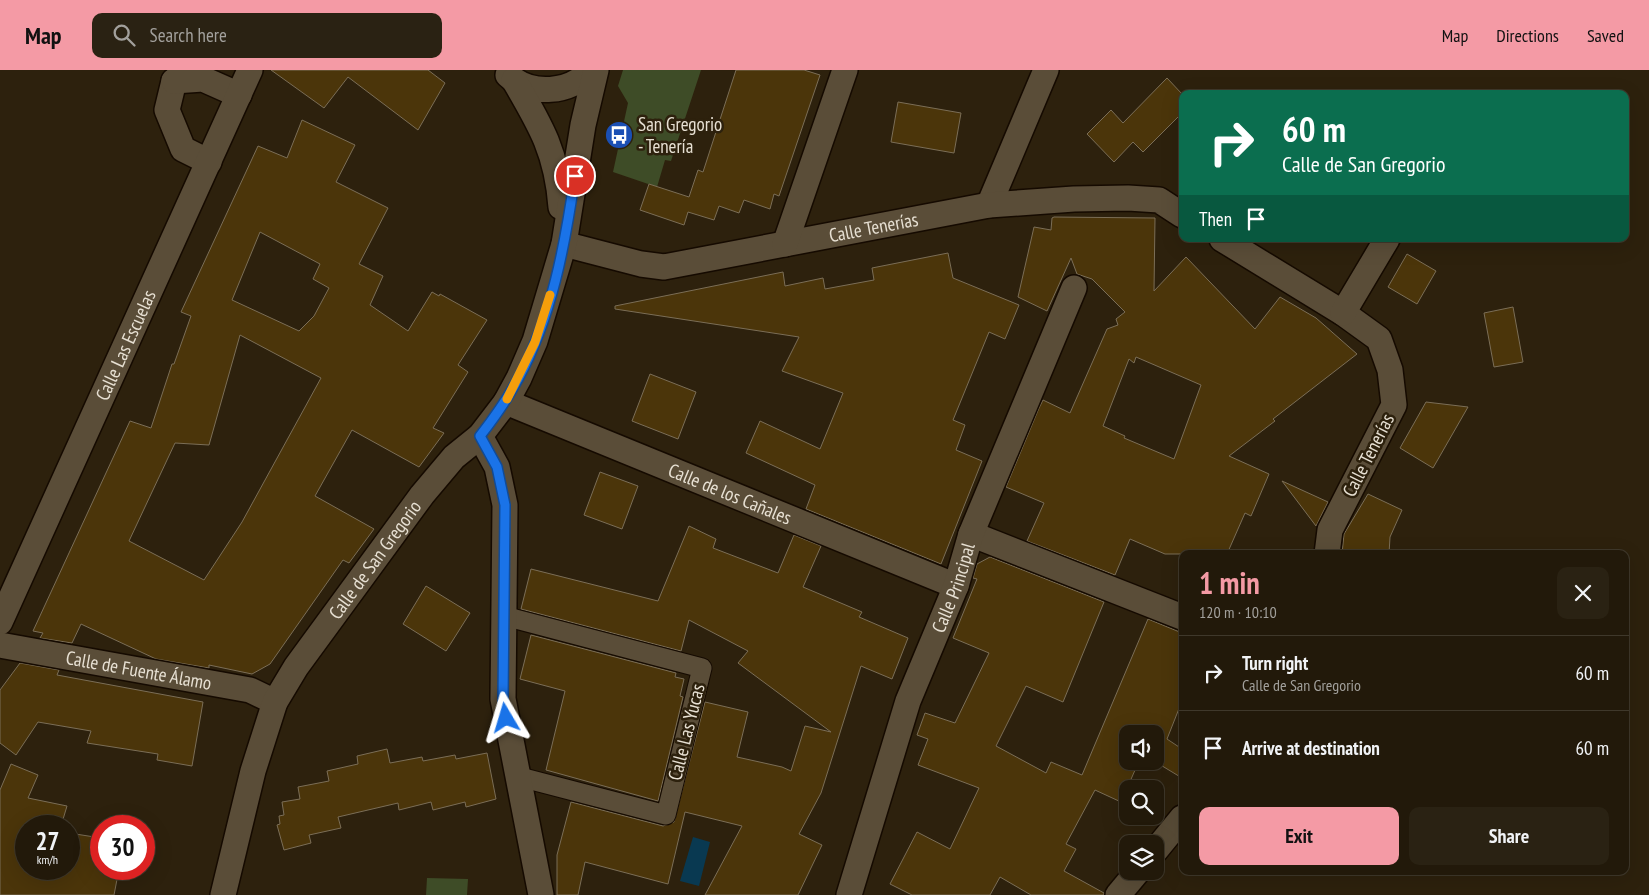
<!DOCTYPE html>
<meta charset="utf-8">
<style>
:root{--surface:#22190a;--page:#2a2213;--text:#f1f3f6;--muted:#a2a09c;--line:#3f382b;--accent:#f49aa5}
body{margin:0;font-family:"PT Sans Narrow",sans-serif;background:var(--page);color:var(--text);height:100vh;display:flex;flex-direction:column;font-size:19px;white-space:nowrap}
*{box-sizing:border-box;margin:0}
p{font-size:16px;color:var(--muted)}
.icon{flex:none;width:28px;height:28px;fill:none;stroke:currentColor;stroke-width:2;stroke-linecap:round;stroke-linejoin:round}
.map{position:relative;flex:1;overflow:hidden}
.panel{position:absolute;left:1179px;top:480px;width:450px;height:325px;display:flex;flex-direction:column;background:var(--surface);border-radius:10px;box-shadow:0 5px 20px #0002,0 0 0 1px var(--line)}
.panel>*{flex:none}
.top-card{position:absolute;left:1179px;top:20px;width:450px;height:152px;border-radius:10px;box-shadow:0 5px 20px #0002,0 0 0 1px var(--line);background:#0b6e4f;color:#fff;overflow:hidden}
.fabs{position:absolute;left:1119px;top:655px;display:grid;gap:10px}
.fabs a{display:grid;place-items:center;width:45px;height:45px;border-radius:10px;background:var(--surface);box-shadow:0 5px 20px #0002,0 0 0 1px var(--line);font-size:25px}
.speed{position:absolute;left:15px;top:745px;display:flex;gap:10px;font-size:25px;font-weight:700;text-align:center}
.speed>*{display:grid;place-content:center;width:65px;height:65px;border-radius:50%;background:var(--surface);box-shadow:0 5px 20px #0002,0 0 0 1px var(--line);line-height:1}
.speed small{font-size:12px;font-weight:400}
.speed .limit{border:8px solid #d22;background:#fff;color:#111}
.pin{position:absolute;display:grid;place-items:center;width:42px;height:42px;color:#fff;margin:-21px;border:2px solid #fff;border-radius:50%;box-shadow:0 1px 5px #0007}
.me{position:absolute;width:55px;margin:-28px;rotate:353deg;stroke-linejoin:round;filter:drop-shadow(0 0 4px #0008)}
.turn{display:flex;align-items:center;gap:18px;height:105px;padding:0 20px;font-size:22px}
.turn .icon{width:65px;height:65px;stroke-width:2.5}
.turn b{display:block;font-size:35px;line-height:42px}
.then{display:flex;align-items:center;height:48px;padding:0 20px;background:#0003;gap:10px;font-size:19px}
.round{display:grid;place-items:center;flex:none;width:52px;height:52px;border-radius:10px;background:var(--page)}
.summary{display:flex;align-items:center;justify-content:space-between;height:85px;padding:0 20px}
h1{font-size:30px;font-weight:700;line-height:38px;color:var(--accent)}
.action{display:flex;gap:10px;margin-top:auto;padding:10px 20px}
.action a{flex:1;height:58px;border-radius:10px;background:var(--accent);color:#111;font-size:20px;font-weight:700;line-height:58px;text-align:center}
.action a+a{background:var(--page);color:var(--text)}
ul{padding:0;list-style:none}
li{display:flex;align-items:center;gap:15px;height:75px;padding:0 20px;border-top:1px solid var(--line)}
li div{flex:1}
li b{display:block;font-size:19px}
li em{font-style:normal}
header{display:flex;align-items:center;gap:30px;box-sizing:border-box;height:70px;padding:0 25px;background:var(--accent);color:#111}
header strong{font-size:24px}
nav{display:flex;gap:28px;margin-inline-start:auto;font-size:18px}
.search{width:350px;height:45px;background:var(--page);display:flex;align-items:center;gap:12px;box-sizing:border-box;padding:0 18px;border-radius:10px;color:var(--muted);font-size:19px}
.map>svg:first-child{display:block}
</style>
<header>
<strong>Map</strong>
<div class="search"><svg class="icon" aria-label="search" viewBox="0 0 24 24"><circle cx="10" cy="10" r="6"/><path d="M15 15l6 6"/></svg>Search here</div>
<nav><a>Map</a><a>Directions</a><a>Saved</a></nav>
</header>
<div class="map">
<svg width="1649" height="825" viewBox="0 0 1649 825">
<rect width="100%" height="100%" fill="#2d210d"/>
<!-- green -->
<path fill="#3e4c27" d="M623 0H701L671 91 665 90 657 117 613 102 628 33 618 16Z
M427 808 468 809 467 825H426Z"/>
<!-- water -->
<path fill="#093951" d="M693 767 710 772 699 816 680 811Z"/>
<!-- building -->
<path fill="#4b350a" stroke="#7b6e57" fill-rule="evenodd" d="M271 0H428L445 13 418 60 348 7 324 38Z
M736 0H804L820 5 779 126 774 124 770 139 744 130 739 143 719 136 714 150 688 142 684 155 640 140 649 114 689 127 698 100 703 102Z
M1167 8 1182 24V43L1143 82 1133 72 1114 92 1087 64 1111 40 1123 53Z
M898 32 961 43 954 83 891 72Z
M302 50 355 75 336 112 388 138 359 194 383 206 370 235 408 261 432 222 439 226 440 224 487 250 458 295 468 302 433 358 444 363 419 397 352 360 315 426 374 459 349 493 343 490 270 594 252 604 209 595V598L156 589 81 554 72 573 40 568 43 563 33 561 130 351 151 358 172 294H174L191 246 181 242 258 76 287 88ZM260 162 320 194 313 209 329 218 314 246 299 261 232 230ZM240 265 321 308 242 452 204 510 129 471 175 373 209 375Z
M1054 147 1155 148 1154 221 1186 187 1255 259 1280 227 1316 248 1357 284 1273 349 1275 351 1229 386 1269 404 1251 446 1245 443 1227 484H1165L1130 469 1115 505 1027 471 1044 433 1006 417 1039 338 1043 330 1070 343 1107 259 1118 255 1116 249 1125 242 1092 209 1077 204 1071 188 1047 241 1018 227 1034 157 1051 160 1052 148ZM1136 287 1201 315 1174 389 1124 368 1125 366 1103 356 1129 289 1134 293Z
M948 183 953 208 1019 235 1005 269 989 262 953 350 965 355 956 380 982 391 941 494 806 439 815 415 746 383 760 351 820 379 843 323 782 301 799 267 615 239V236L783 202 785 216 823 208 825 219 874 210 872 198Z
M1407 184 1436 201 1417 234 1388 217Z
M1513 237 1523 292 1494 297 1484 243Z
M650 304 696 322 678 369 632 351Z
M1426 332 1468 337 1433 398 1400 378Z
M600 402 638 416 622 459 584 445Z
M1282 411 1328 432 1316 456Z
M1368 424 1402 440 1390 467 1389 484H1342L1344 464Z
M689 456 716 469 713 478 778 503 794 465 821 476 803 517 862 542 859 547 908 568 892 609 861 596 821 723 799 764 822 775 798 825H705L742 756 685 742 668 814 585 792 578 825H557V785L571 732 663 756 674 752 705 632 748 642 737 687 782 697 791 701 805 656 831 662 738 593 748 581 689 550 681 581 521 539 531 499 658 531Z
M990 487 1104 532 1063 632 1026 616 996 676 1046 703 1051 692 1082 705 1148 549 1182 563V631L1167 669 1182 679V708L1154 691 1155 664H1128V691H1139L1121 732 1095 720 1066 774 1076 779 1064 801 1104 823V825H1031L1000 807 990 825H912L890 814 917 762 950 779 979 718 918 695 928 669 917 665 925 643 955 653 989 583 953 568 977 509 973 508 977 494Z
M426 516 470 543 446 581 403 554Z
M531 565 676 603 675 607 684 609 680 626 683 627 658 731 546 700 565 621 520 609Z
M20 593 59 600 57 605 203 632 192 696 157 690 158 684 87 673 91 661 38 652 16 685 0 673V620Z
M387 679 390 693 422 687 423 691 455 685 456 689 487 683 496 729 466 737 465 732 433 740 431 732 399 740 398 733 338 747 341 758 309 765 311 773 284 780 277 755 280 754 279 746 284 745 282 732 300 729 298 717 329 711 327 701 358 694 357 686Z
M11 694 38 705 28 728 67 736 61 756H26V799H69V763L101 768V799H119L114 825H0V720Z"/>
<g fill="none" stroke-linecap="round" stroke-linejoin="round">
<defs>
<path id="pedestrian" d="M504 546 702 598 666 745 516 706"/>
<g id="minor">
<path d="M508 5C531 27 571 23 591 0"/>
<path d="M514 10C541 56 557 83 561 137"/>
<path d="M174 11 167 40 183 79 209 92"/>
<path d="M174 11 203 9 239 25"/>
<path d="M989 135 1046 0"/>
<path d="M1222 169 1343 243 1379 269 1390 300 1394 335 1330 460 1327 484"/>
<path id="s1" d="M564 174 641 194 664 197 989 135 1074 129 1128 128 1159 130 1182 145"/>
<path d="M785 174 845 0"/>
<path d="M1343 243 1387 169"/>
<path id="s2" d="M506 332 956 516"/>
<path d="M480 366 497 397 505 435 503 629 541 825"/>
<path d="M971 464 1182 547"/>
<path id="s3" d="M0 552 250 0"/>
<path id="s4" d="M0 575 250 620 275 632"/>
<path d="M1155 781 1182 748"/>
<path id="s5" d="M223 825 253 701 275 632 296 597 422 425 454 387 480 366 506 332 519 308 535 271 564 174 583 55 596 0"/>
<path id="s6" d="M849 825 908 631 956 516 971 464 1074 218"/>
<path d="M1118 825 1138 801"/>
</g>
</defs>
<!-- pedestrian casing -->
<use href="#pedestrian" stroke="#150a00" stroke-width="21"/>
<!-- minor casing -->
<use href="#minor" stroke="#150a00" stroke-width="28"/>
<!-- pedestrian -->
<use href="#pedestrian" stroke="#5a4d38" stroke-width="19"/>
<!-- minor -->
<use href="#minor" stroke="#5a4d38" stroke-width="25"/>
</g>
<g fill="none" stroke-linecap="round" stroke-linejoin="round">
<defs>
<path id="route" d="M506 648 503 629 505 435 497 397 480 366C494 348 507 330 518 309 552 247 565 175 575 106"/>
</defs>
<!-- route casing -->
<use href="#route" stroke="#114b97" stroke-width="12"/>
<!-- route -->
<use href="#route" stroke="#1a73e8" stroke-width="9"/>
<!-- slow -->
<path stroke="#f59e0b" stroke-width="9" d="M507 329 535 272 550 225"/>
</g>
<!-- icons -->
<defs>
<symbol id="bus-disc" viewBox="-11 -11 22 22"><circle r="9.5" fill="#1a4fb4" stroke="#2d210d"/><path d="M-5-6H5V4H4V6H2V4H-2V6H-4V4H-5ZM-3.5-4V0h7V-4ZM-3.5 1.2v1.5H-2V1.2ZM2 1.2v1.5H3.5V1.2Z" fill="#fff"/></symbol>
</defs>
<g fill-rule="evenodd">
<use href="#bus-disc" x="603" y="49" width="32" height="32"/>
</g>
<g text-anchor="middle" stroke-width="5" stroke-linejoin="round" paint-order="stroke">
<!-- poi labels -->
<g font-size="19" fill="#e7e0d3" stroke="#2d210d" text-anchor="start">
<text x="638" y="61">San Gregorio<tspan x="638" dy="22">- Tenería</tspan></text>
</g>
<!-- street labels -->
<g font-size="19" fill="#e7e0d3" stroke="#2d210d">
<text dy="7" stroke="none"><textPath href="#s1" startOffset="316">Calle Tenerías</textPath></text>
<text dy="7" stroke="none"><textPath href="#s3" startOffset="304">Calle Las Escuelas</textPath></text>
<text transform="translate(1368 385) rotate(-63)" y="7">Calle Tenerías</text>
<text dy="7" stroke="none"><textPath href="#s2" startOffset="242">Calle de los Cañales</textPath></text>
<text dy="7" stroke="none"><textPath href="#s5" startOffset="374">Calle de San Gregorio</textPath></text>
<text dy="7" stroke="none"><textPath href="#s6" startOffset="325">Calle Principal</textPath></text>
<text dy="7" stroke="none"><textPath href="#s4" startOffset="141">Calle de Fuente Álamo</textPath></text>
<text transform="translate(686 662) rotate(-76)" y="7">Calle Las Yucas</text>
</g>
</g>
</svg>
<div class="fabs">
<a><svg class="icon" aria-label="sound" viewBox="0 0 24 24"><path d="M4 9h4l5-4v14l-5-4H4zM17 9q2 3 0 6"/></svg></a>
<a><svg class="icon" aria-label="search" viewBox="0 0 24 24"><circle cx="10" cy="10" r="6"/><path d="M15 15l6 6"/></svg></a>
<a><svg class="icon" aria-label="layers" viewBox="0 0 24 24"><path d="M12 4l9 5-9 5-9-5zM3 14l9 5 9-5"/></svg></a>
</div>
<div class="speed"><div>27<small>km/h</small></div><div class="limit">30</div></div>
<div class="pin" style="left:575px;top:106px;background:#d93025"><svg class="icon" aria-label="arrive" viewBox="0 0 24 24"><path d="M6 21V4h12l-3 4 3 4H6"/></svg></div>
<svg class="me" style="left:506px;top:648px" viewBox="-20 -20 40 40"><path d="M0-17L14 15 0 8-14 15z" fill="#1a73e8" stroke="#fff" stroke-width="4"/></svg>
<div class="top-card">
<div class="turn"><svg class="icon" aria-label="right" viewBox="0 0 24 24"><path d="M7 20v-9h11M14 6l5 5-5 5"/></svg><div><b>60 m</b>Calle de San Gregorio</div></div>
<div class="then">Then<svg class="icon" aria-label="arrive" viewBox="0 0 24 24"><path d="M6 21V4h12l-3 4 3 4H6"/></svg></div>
</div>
<section class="panel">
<div class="summary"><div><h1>1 min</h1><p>120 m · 10:10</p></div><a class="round"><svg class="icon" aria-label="close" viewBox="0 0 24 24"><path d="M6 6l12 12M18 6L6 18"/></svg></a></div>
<ul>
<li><svg class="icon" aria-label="right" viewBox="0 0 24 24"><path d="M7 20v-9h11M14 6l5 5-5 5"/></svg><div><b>Turn right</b><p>Calle de San Gregorio</p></div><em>60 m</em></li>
<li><svg class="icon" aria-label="arrive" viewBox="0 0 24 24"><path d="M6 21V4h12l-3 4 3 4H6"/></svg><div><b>Arrive at destination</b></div><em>60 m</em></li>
</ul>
<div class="action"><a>Exit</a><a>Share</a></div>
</section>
</div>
